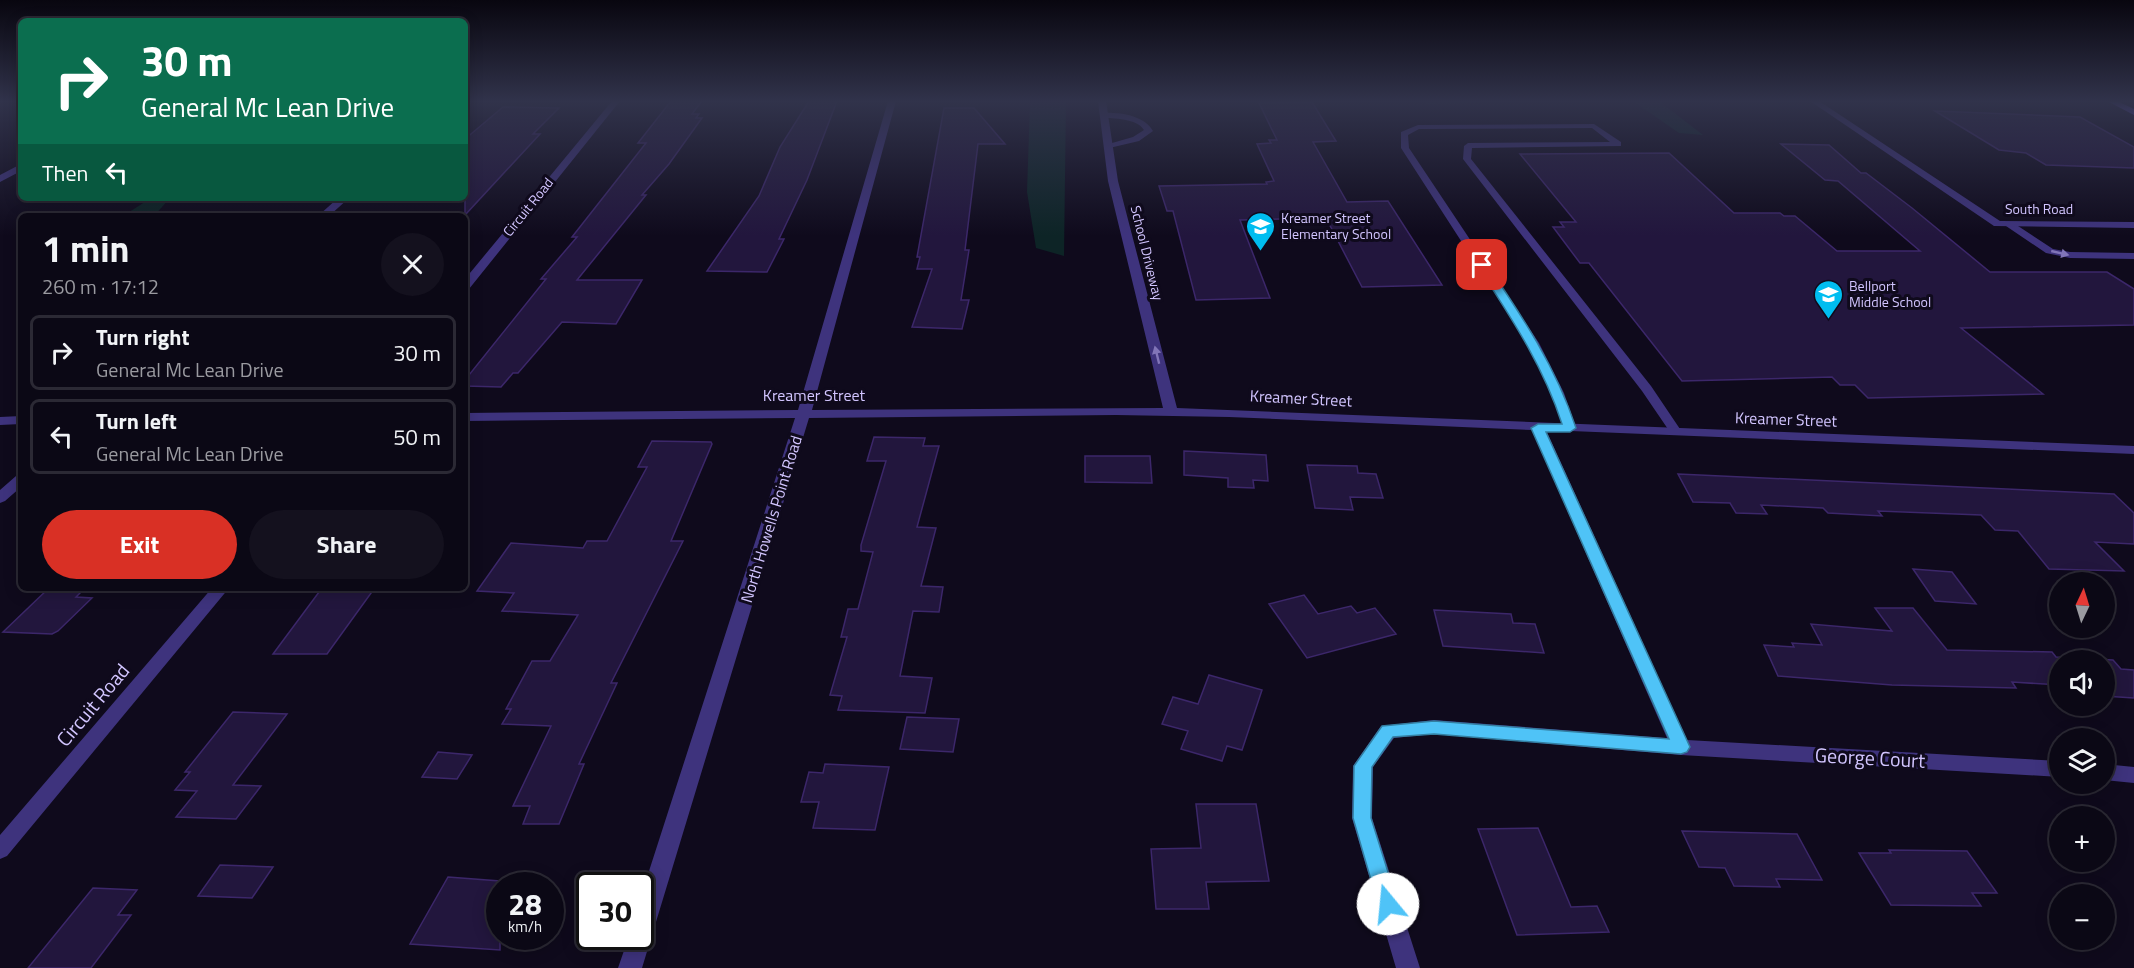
<!DOCTYPE html>
<meta charset="utf-8">
<style>
:root{--surface:#0b0815;--page:#14111e;--text:#f1f3f6;--muted:#9a9aa0;--line:#2b2934;--accent:#d93025}
body{margin:0;font-family:"Titillium Web",sans-serif;background:var(--page);color:var(--text);height:100vh;display:flex;flex-direction:column;font-size:22px;white-space:nowrap}
*{box-sizing:border-box;margin:0}
p{font-size:20px;color:var(--muted)}
.icon{flex:none;width:33px;height:33px;fill:none;stroke:currentColor;stroke-width:2;stroke-linecap:round;stroke-linejoin:round}
.map{position:relative;flex:1;overflow:hidden}
.panel{position:absolute;left:18px;top:213px;width:450px;height:378px;display:flex;flex-direction:column;background:var(--surface);border-radius:9px;box-shadow:0 3px 15px #0003,0 0 0 2px var(--line)}
.panel>*{flex:none}
.top-card{position:absolute;left:18px;top:18px;width:450px;height:183px;border-radius:9px;box-shadow:0 3px 15px #0003,0 0 0 2px var(--line);background:#0b6e4f;color:#fff;overflow:hidden}
.needle{width:39px;rotate:4deg}
.tools{position:absolute;left:2049px;top:572px;display:grid;gap:12px}
.tools a{display:grid;place-items:center;width:66px;height:66px;border-radius:50%;background:var(--surface);box-shadow:0 3px 15px #0003,0 0 0 2px var(--line);font-size:30px}
.speed{position:absolute;left:486px;top:872px;display:flex;gap:12px;font-size:30px;font-weight:700;text-align:center}
.speed>*{display:grid;place-content:center;width:78px;height:78px;border-radius:50%;background:var(--surface);box-shadow:0 3px 15px #0003,0 0 0 2px var(--line);line-height:1}
.speed small{font-size:15px;font-weight:400}
.speed .limit{border:3px solid #111;border-radius:9px;background:#fff;color:#111}
.pin{position:absolute;display:grid;place-items:center;width:51px;height:51px;color:#fff;margin:-26px;border-radius:12px;box-shadow:0 3px 9px #0006}
.me{position:absolute;width:66px;margin:-33px;rotate:343deg;stroke-linejoin:round;filter:drop-shadow(0 0 4px #0008)}
.turn{display:flex;align-items:center;gap:21px;height:126px;padding:0 24px;font-size:27px}
.turn .icon{width:78px;height:78px;stroke-width:2.5}
.turn b{display:block;font-size:42px;line-height:51px}
.then{display:flex;align-items:center;height:57px;padding:0 24px;background:#0003;gap:12px;font-size:22px}
.round{display:grid;place-items:center;flex:none;width:63px;height:63px;border-radius:32px;background:var(--page)}
.summary{display:flex;align-items:center;justify-content:space-between;height:102px;padding:0 24px}
h1{font-size:36px;font-weight:700;line-height:45px}
.action{display:flex;gap:12px;margin-top:auto;padding:12px 24px}
.action a{flex:1;height:69px;border-radius:36px;background:var(--accent);color:#fff;font-size:24px;font-weight:700;line-height:69px;text-align:center}
.action a+a{background:var(--page);color:var(--text)}
ul{padding:0;list-style:none}
li{display:flex;align-items:center;gap:18px;height:75px;margin:0 12px 9px;padding:0 12px;border:3px solid var(--line);border-radius:9px}
li div{flex:1}
li b{display:block;font-size:22px}
li em{font-style:normal}
.map>svg:first-child{display:block}
</style>
<div class="map">
<svg width="2134" height="968" viewBox="0 0 2134 968">
<rect width="100%" height="100%" fill="#0f0a1c"/>
<!-- green -->
<path fill="#0d2426" d="M1030 101H1066L1064 256 1036 248 1027 192Z
M1423 101H1567L1426 104Z
M1633 101H1659L1703 135 1679 133Z
M151 198H170L154 216H123Z"/>
<!-- building -->
<path fill="#22163d" stroke="#3c276a" stroke-width="1.5" d="M671 101H702L692 114H699L696 118H702L669 164 642 195H646L577 280H642L616 324 562 322 518 373H513L501 387 465 386V380L546 279H541L577 237H572L646 143H638Z
M809 101H837L807 180 779 239H784L767 272 707 271 759 196 780 147Z
M1312 102 1336 141 1313 142 1347 202 1388 201 1442 285 1362 287 1326 218 1240 220 1270 298 1196 300 1173 211H1167L1159 186 1267 184 1266 182 1274 181 1257 144 1271 143 1269 140H1277L1259 103Z
M503 107 559 108 533 134H540L465 215V139Z
M944 108H974L1005 144H978L965 250H969L961 300H969L962 329 912 327 932 269H917L920 257H917Z
M1935 111 2080 117 2134 147V168L2046 165 2026 153 1999 150Z
M1781 144 1829 145 1861 173H1866L1912 208 1990 272H2107L2134 289V325L1961 328 2043 394 1868 398 1855 385H1840L1832 377 1682 381 1589 263H1580L1553 227H1564L1560 222H1576L1520 154 1669 153 1734 213H1780L1784 216H1795L1837 251H1920L1838 181 1825 180Z
M874 437 925 438 923 446H939L917 527 936 528 921 586 943 587 939 612 913 611 900 676 932 678 925 713 838 710 842 696 830 695 847 637H841L848 609H858L873 552 861 551V545L886 461H867Z
M652 441 711 442 712 444 671 541H683L611 683H617L579 764H584L559 824H523L530 806H513L551 726 502 724 511 709H506L532 661H550L578 615 502 611 514 593 477 591 511 543 583 548 587 541H607L647 467H638Z
M1184 451 1266 455 1268 481 1253 480 1254 488 1228 487V478L1184 475Z
M1085 456H1150L1152 483 1085 482Z
M1307 465 1357 466 1358 473 1376 474 1383 498 1350 497 1353 510 1315 508Z
M1678 474 2114 494 2134 513V544L2095 542 2124 571 2049 569 2018 531 1995 530 1981 515 1878 511 1882 516 1828 513 1823 508 1761 505 1767 514 1736 513 1730 503 1693 502Z
M1913 569 1952 572 1976 604 1935 601Z
M49 588H85L76 597 92 598 58 631 52 634 3 632Z
M322 588 374 589 327 654H273Z
M1304 595 1318 614 1351 606 1357 613 1375 608 1396 634 1307 658 1269 604Z
M1875 608H1913L1947 650 2052 652 2056 657 2113 660 2121 669 2134 670V698L2104 696V660H2060V685L2012 682 2016 688 1892 685 1778 676 1764 645 1794 647 1792 643 1822 645 1811 624 1892 631Z
M1434 610 1511 614 1513 623 1535 624 1544 653 1443 646Z
M1209 675 1262 690 1242 750 1227 746 1222 761 1181 749 1188 731 1162 724 1173 697 1198 704Z
M233 712 287 714 233 785 261 786 236 819 176 817 197 791 175 790 190 772H185Z
M907 717 959 719 953 752 900 749Z
M438 752 472 755 457 779 422 777Z
M825 764 889 767 875 830 813 828 819 802H801L809 772 823 773Z
M1196 804H1256L1269 881 1206 882 1209 909H1156L1151 849 1201 848Z
M1538 828 1571 907 1597 906 1609 932 1517 935 1478 829Z
M1682 831 1797 834 1822 880 1776 879 1780 887 1734 886 1725 868 1699 867Z
M1889 850 1967 851 1997 893H1972L1981 906 1891 905 1859 853H1891Z
M220 865 273 867 252 898 198 896Z
M448 877 500 881V950L410 944Z
M93 888 137 890 118 915H131L91 968H28Z"/>
<g fill="none" stroke-linecap="round" stroke-linejoin="round">
<!-- service -->
<path fill="#3e337d" fill-rule="evenodd" d="M1101 113C1119 112 1144 115 1153 131L1139 141 1105 149V145L1133 137 1144 130C1137 118 1114 119 1101 117Z
M1594 124 1621 142V146L1472 148 1471 159 1651 386 1682 432 1680 435H1672L1642 391 1463 159 1464 146 1468 143 1610 142 1592 128 1419 129 1408 135 1409 148 1539 343 1564 393 1576 428 1570 432 1564 428 1552 393 1527 343 1401 148V132L1418 125Z
M2006 222H2012L2053 249 2070 252 2134 253V259L2070 258 2046 253 2006 226Z"/>
<!-- minor -->
<path fill="#3e337d" fill-rule="evenodd" d="M612 101H620L469 289 465 291V279Z
M888 101H896L812 410 1163 408 1108 181 1098 101H1106L1118 181 1177 408 2134 446V454L1546 430 1687 740 2060 761V777L1681 755 1434 734 1394 738 1373 767 1372 818 1420 968H1396L1352 818 1353 766 1381 726 1434 720 1667 738 1532 430 1229 417 1116 415 809 418 642 968H618L629 936H640V899L795 418 465 421V413L798 410Z
M1810 101H1819L2000 221 2134 222V228L1994 226Z
M21 164V171L0 182V175Z
M338 198H349L329 216H318Z
M21 416V424L0 425V417Z
M21 475V487L5 501 0 503V490L16 476Z
M212 588H229L7 856 0 859V835Z
M2104 764 2134 767V783L2104 780Z"/>
<!-- secondary -->
<path fill="#725cff" fill-rule="evenodd" d="M2107 101H2117L2134 109V115Z"/>
</g>
<!-- one-way arrows -->
<defs><path id="oneway-solid" d="M-6-.8H1V-3.2L6.5 0L1 3.2V.8H-6Z" transform="scale(1.5)"/></defs>
<g fill="#8175b8">
<use href="#oneway-solid" transform="translate(2060 253) rotate(13)"/>
<use href="#oneway-solid" transform="translate(1157 355) rotate(-104)"/>
</g>
<!-- sky -->
<linearGradient id="sky" x2="0" y2="1"><stop stop-color="#08060f"/><stop offset="0.43" stop-color="#31334b"/><stop offset="1" stop-color="#31334b" stop-opacity="0"/></linearGradient>
<rect width="2134" height="236" fill="url(#sky)"/>
<!-- route -->
<path fill="#4fc3f7" stroke="#337fa1" stroke-width="1.5" d="M1478 263H1486C1522 316 1556 367 1576 428L1570 432H1546L1690 747 1687 752 1681 754 1434 734 1393 737 1372 767 1371 818 1398 904 1395 910 1388 912 1381 910 1378 904 1353 818 1354 766 1382 726 1434 721 1669 739 1531 428 1538 424H1562C1543 365 1510 316 1477 265Z"/>
<!-- icons -->
<defs>
<symbol id="school-pin" viewBox="-11 -11 22 30"><path d="M0 17L-7.5 6A9.5 9.5 0 1 1 7.5 6Z" fill="#00bdf0" stroke="#0f0a1c"/><path d="M0-5L7-2L0 1L-7-2ZM-4 1L0 2.5L4 1V4Q0 6-4 4Z" fill="#fff"/></symbol>
</defs>
<g fill-rule="evenodd">
<use href="#school-pin" x="1244" y="210" width="33" height="45"/>
<use href="#school-pin" x="1812" y="278" width="33" height="45"/>
</g>
<g text-anchor="middle" stroke-width="6" stroke-linejoin="round" paint-order="stroke">
<!-- far-street labels -->
<g font-size="14" fill="#d2c5ff" stroke="#0f0a1c">
<text transform="translate(528 207) rotate(-51)" y="5">Circuit Road</text>
<text x="2039" y="214">South Road</text>
<text transform="translate(1147 253) rotate(76)" y="5">School Driveway</text>
</g>
<!-- far-poi labels -->
<g font-size="14" fill="#d2c5ff" stroke="#0f0a1c" text-anchor="start">
<text x="1281" y="223">Kreamer Street<tspan x="1281" dy="16">Elementary School</tspan></text>
<text x="1849" y="291">Bellport<tspan x="1849" dy="16">Middle School</tspan></text>
</g>
<!-- street labels -->
<g font-size="16" fill="#d2c5ff" stroke="#0f0a1c">
<text x="814" y="401">Kreamer Street</text>
<text transform="translate(1301 398) rotate(3)" y="6">Kreamer Street</text>
<text transform="translate(1786 419) rotate(2)" y="6">Kreamer Street</text>
<text transform="translate(771 519) rotate(-73)" y="6">North Howells Point Road</text>
</g>
<!-- near-street labels -->
<g font-size="20" fill="#d2c5ff" stroke="#0f0a1c">
<text transform="translate(93 705) rotate(-50)" y="7">Circuit Road</text>
<text transform="translate(1870 758) rotate(3)" y="7">George Court</text>
</g>
</g>
</svg>
<div class="tools">
<a><svg class="needle" viewBox="-14 -14 28 28"><path d="M0-13l5 13h-10z" fill="#e53935"/><path d="M0 13l5-13h-10z" fill="#9a9aa0"/></svg></a>
<a><svg class="icon" aria-label="sound" viewBox="0 0 24 24"><path d="M4 9h4l5-4v14l-5-4H4zM17 9q2 3 0 6"/></svg></a>
<a><svg class="icon" aria-label="layers" viewBox="0 0 24 24"><path d="M12 4l9 5-9 5-9-5zM3 14l9 5 9-5"/></svg></a>
<a>+</a>
<a>−</a>
</div>
<div class="speed"><div>28<small>km/h</small></div><div class="limit">30</div></div>
<div class="pin" style="left:1482px;top:265px;background:#d93025"><svg class="icon" aria-label="arrive" viewBox="0 0 24 24"><path d="M6 21V4h12l-3 4 3 4H6"/></svg></div>
<svg class="me" style="left:1388px;top:904px" viewBox="-20 -20 40 40"><circle r="19" fill="#fff"/><path d="M0-13L10 11 0 6-10 11z" fill="#4fc3f7"/></svg>
<div class="top-card">
<div class="turn"><svg class="icon" aria-label="right" viewBox="0 0 24 24"><path d="M7 20v-9h11M14 6l5 5-5 5"/></svg><div><b>30 m</b>General Mc Lean Drive</div></div>
<div class="then">Then<svg class="icon" aria-label="left" viewBox="0 0 24 24"><path d="M17 20v-9H6M10 6l-5 5 5 5"/></svg></div>
</div>
<section class="panel">
<div class="summary"><div><h1>1 min</h1><p>260 m · 17:12</p></div><a class="round"><svg class="icon" aria-label="close" viewBox="0 0 24 24"><path d="M6 6l12 12M18 6L6 18"/></svg></a></div>
<ul>
<li><svg class="icon" aria-label="right" viewBox="0 0 24 24"><path d="M7 20v-9h11M14 6l5 5-5 5"/></svg><div><b>Turn right</b><p>General Mc Lean Drive</p></div><em>30 m</em></li>
<li><svg class="icon" aria-label="left" viewBox="0 0 24 24"><path d="M17 20v-9H6M10 6l-5 5 5 5"/></svg><div><b>Turn left</b><p>General Mc Lean Drive</p></div><em>50 m</em></li>
</ul>
<div class="action"><a>Exit</a><a>Share</a></div>
</section>
</div>
